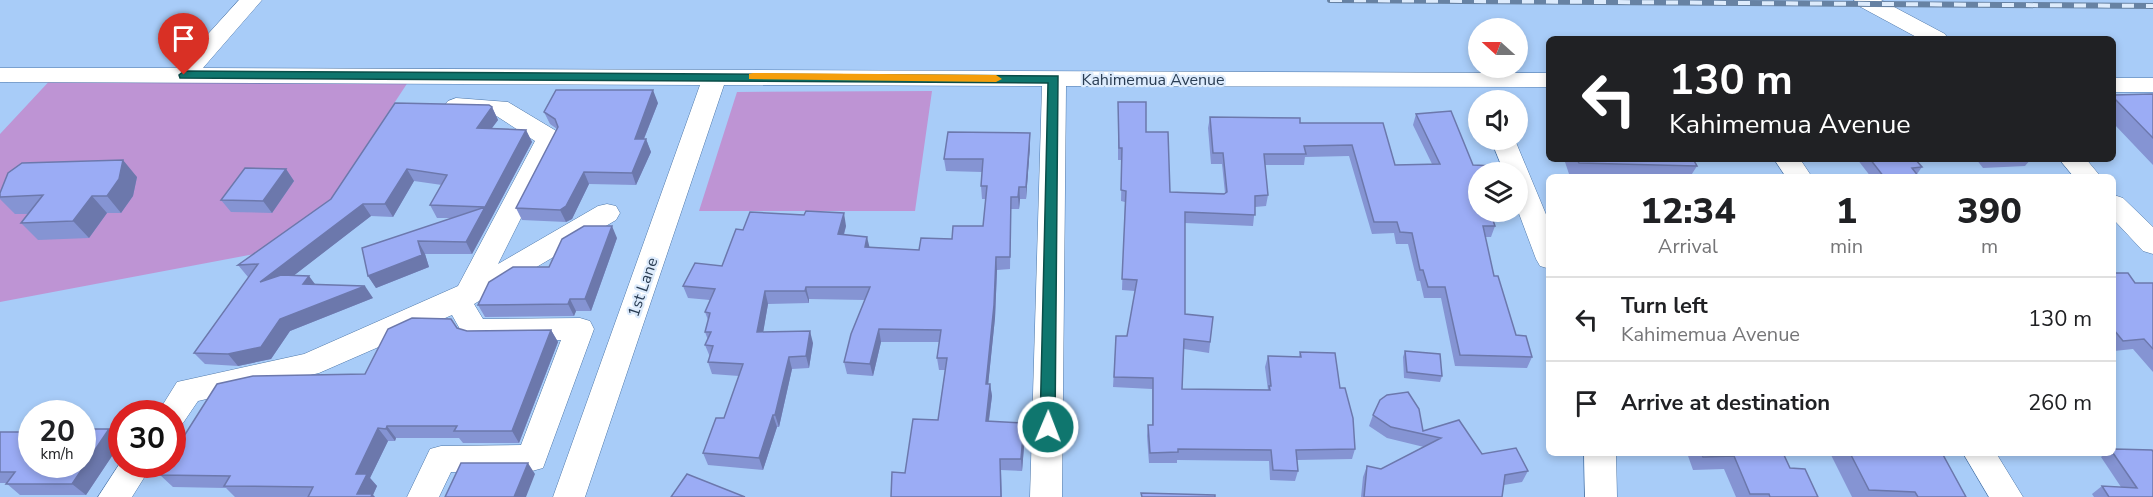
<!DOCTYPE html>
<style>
:root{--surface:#fff;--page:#f2f2f2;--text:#202124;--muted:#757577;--line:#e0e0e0}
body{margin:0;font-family:"Nunito Sans",sans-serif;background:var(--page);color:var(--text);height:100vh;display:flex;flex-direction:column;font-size:22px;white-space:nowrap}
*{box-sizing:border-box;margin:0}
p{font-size:20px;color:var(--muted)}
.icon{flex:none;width:33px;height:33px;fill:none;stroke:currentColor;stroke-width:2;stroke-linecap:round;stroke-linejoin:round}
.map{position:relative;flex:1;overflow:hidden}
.drawer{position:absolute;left:1546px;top:174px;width:570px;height:282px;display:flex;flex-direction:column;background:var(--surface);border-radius:9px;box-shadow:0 3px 9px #0003}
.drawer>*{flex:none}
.banner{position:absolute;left:1546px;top:36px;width:570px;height:126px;border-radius:9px;box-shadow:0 3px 9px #0003;background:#202124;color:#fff;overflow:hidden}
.needle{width:39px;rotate:291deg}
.tools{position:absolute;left:1468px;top:18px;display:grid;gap:12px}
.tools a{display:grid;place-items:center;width:60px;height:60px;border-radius:50%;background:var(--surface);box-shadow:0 3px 9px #0003;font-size:30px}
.speed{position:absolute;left:18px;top:400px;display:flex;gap:12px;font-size:30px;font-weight:700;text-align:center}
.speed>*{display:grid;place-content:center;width:78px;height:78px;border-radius:50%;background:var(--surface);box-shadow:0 3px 9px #0003;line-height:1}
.speed small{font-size:15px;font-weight:400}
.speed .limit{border:9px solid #d22;background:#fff;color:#111}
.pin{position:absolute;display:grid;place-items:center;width:51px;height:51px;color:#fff;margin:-62px -26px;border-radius:50% 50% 50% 0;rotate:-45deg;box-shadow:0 0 6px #0007}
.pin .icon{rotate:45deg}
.me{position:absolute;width:66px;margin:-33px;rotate:1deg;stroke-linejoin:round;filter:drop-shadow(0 0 4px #0008)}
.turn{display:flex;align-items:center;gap:21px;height:126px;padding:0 24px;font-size:27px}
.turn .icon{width:78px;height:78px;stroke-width:2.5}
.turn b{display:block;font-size:42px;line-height:51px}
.eta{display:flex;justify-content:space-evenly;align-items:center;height:102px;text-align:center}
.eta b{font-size:36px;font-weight:800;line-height:42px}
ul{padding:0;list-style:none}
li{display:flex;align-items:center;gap:18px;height:84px;padding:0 24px;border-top:2px solid var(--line)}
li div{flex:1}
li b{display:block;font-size:22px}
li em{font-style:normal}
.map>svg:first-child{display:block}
</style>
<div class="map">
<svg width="2153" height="497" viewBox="0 0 2153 497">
<rect width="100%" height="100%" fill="#a8ccf8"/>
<!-- green -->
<path fill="#be94d4" d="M55 75 412 76 328 204 265 252 0 302V134Z
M932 91 915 211H699L737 92Z"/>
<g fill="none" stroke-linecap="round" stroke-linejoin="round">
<defs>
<path id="street" d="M239 0H262L203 68 1550 73V87L1066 86 1062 497H1030L1042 86 724 85 585 497H553L700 85 0 82V68H177Z
M1854 0H1881L1945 34 1948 39H1920L1857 5Z
M2114 78H2153V92H2114Z
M456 98 508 102 558 132 561 138 498 264 598 206 607 204 616 206 620 213 616 220 474 304 483 319 580 318 590 321 594 329 543 468 532 471 451 472 439 497H407L430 449 441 446 521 445 561 340 475 341 465 338 452 315 319 373 198 401 183 423 172 426V414H157L177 382 304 354 458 286 535 141 495 115 448 111 444 106 448 101Z
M1491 140H1515L1550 224V269L1540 266 1536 259 1518 211V172H1504Z
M1774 159H1800L1812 177H1786Z
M2059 159H2086L2101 177H2074Z
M2114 195 2123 198 2153 227V254L2143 251 2114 220Z
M1584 453H1616L1617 497H1585Z
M1963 453H1996L2023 497H1989Z
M122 460V465H152L132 497H98Z"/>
</defs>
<!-- street casing -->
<use href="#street" stroke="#4d77a9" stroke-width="1"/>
<!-- street -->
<use href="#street" fill="#fff" fill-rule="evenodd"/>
<defs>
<path id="rail" d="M1330 0 2153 6"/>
</defs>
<!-- rail casing -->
<use href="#rail" stroke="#6782a3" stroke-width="6"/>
<!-- rail -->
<use href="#rail" stroke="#ddebfc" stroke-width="4" stroke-dasharray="12" stroke-linecap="butt"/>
</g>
<!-- wall -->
<path fill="#8594d3" d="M2153 94V165L2114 124V95Z
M1118 102 1146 132 1170 192 1225 193 1222 164H1211L1208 128 1210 117 1300 123 1395 165 1432 164 1413 125 1416 114 1479 212H1507L1506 216 1492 217 1495 226 1491 237H1485L1494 276 1516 335 1532 357 1527 368 1455 366 1441 298H1424L1420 281H1417L1408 244H1396L1394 233 1372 234 1349 156 1305 157 1304 165H1265L1268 195 1266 206 1255 207 1253 226 1185 223V314L1213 317 1209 353 1184 349 1182 389 1268 390 1265 367 1268 356 1299 357 1300 352 1340 388 1355 449 1352 459 1297 460 1298 471 1295 481 1270 480 1269 461 1177 460V463H1149L1147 436 1148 425H1152V389L1113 387 1116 336H1127L1135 291 1122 290 1125 202 1121 201 1122 160H1118Z
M658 103 644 139H646L651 152 636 185 589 184 572 219 566 222 522 220 516 208 557 129 550 124 544 112Z
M492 107 498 120 492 128 526 130 532 142 472 254H425L429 267 376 288 368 276 451 218H437L430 205 442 185 414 181 393 217 371 216 294 275 315 285 373 298 290 331 271 359 238 366 205 364 194 353 249 277H248L238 265Z
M1030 133V146L1026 199H1020L1019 209H1011L1010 269 997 270 995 318 988 384H990L992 396 989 421 1025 435 1022 471 1001 470 1002 497H891L938 420 945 370H939L937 358 939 342H881L873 376 847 374 844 362 865 300 809 299V303L768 304 763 332 813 343 809 368 792 369 779 427H777L763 470 708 465 703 453 724 418 739 376 712 374 708 362 710 357 705 345 708 340 705 332 708 320 705 312 710 300 688 298 683 286 722 266 743 230 804 215 846 226 844 235 869 247 919 250 952 239 983 226 986 199H982L981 186 982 172 946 171 944 159Z
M1564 159H1693L1697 166 1690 177H1570Z
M1857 159H1915L1922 167 1917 174 1919 177H1871Z
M1976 159H2031L2025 166 1983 168Z
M286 169 294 181 272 213 231 212 221 200Z
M137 177 133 196 121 213H107L89 238 38 240 21 223 29 214H15L0 199V193Z
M617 238 591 311H576L574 316 485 317 478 305 549 267Z
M2114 273 2135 283H2153V372L2133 349 2114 351Z
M457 328 467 331 551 330 558 342 519 443H463L459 438H396L395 441H388L370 478 377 486 373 495 375 497H235L226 488 173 487 160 475Z
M1405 351 1442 376 1440 382 1404 378 1403 357Z
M1373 415 1423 431 1528 471 1522 482 1504 485 1502 497H1361L1363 477 1367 466 1381 469 1424 447 1387 438 1369 426Z
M109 429 122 441 86 495H20L6 483H0V432L32 465Z
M1687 453H1783L1790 468 1818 497H1736L1724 469 1693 470Z
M1830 453H1942L1966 497H1852Z
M2106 453H2114L2153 497H2094L2092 494 2102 486 2121 487 2101 457Z"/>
<!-- shaded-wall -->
<path fill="#6c78ac" d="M653 90 658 103 639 151 635 139Z
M492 107 498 120 483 140 477 128Z
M526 130 532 142 491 219 485 207Z
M1030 133V146L1026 199V187Z
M646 139 651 152 636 185 632 173Z
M123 160 137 177 133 196 121 213 107 196Z
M286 169 294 181 272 213 263 201Z
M407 169 414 181 393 217 385 204Z
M584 172 589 184 572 219 566 222 560 210Z
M1019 187 1020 199 1019 209 1018 197Z
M92 196 107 213 89 238 73 221Z
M363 204 371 216 270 294 260 282Z
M485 207 491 219 472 254 466 242Z
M844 213 846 226 840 247 838 234Z
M612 226 617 238 591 311 585 299Z
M867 237 870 249 865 247Z
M418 241 425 254 429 267 376 288 368 276Z
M996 257 997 270 995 318 987 396 986 384Z
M309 276 318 288 303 284Z
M365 286 373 298 290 331 271 359 238 366 228 354 280 319Z
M806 287 809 299V303L805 291Z
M765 291 768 304 761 345 757 332Z
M570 299 576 311 574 316 568 304Z
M879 329 881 342 873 376 870 364Z
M551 330 558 342 519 443 512 431Z
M810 331 813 343 809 368 806 356Z
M789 357 792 369 779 427 775 415Z
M990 384 992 396 987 433 986 421Z
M773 415 777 427 763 470 759 458Z
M1024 423 1025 435 1022 471 1021 459Z
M387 426 396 438 395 441 386 429Z
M378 428 388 441 370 478 377 486 373 495 375 497H360L357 494 356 474Z
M109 429 122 441 86 495 72 484Z
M528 463 535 474 526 497H514Z"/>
<!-- building -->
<path fill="#9bacf5" stroke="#6c78ac" stroke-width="1.5" d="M556 90H653L635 139H646L632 173 584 172 566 206 560 210 516 208 558 127 555 119 544 112Z
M2153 94V138L2114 98V95Z
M1118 102H1146V132H1168L1170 192 1224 194 1227 192 1223 153H1213L1210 117 1300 118V123H1383L1395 165 1440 164 1416 114 1451 111 1473 165 1495 166 1497 172H1479V212H1490L1495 226H1483L1494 276H1498L1516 335 1526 336 1532 357 1460 355 1445 287H1428L1423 270H1420L1412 233 1400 232 1397 222H1374L1352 145 1304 146 1306 154H1264L1268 195 1255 196V215L1185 212V314L1213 317 1210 342 1184 339 1182 389 1270 390 1269 386H1271L1268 356 1301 357 1300 352 1335 353 1340 388H1345L1353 418 1355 449 1296 450 1298 471 1273 470 1271 450 1178 449V452L1150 453 1148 425H1153V378L1114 377 1116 336H1127L1137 280 1122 279 1126 191 1121 190 1122 148H1119Z
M395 103 489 105 492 107 477 128 526 130 485 207 430 205 447 175 407 169 385 204H363L260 282 281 275 309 276 303 284 365 286 280 319 261 347 228 354 194 353 258 264 238 265 331 199Z
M948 132 1030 133 1026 187H1019L1018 197H1011L1010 257H996L994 305 986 384H990L986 421 1024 423 1021 459H1000L1001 497H891L892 472 905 473 913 419 938 420 947 358H937L941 330 879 329 870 364 844 362 851 334 870 287H806L805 291H765L757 332 810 331 806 356 789 357 775 415H773L759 458 703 453 716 418H724L743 364 708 362 713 346 705 345 711 332H705L710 313 705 312 715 289 683 286 695 263 722 266 736 229 743 230 750 212 804 215 806 211 844 213 838 234 867 237 865 247 919 250 921 238 952 239 953 226H983L987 186H981L983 159H944Z
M1577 159H1693L1697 166 1579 163Z
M1870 159H1915L1922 167 1912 168 1919 177H1884Z
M123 160 119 179 107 196H92L73 221 21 223 43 195 0 197V193L8 173 22 163Z
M245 168 286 169 263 201 221 200Z
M485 207 466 242 418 241 422 255 368 276 362 248Z
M584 226H612L585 299H570L568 304 478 305 489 282 513 267H549L562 239Z
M2114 273H2128L2135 283H2153V349L2144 339 2123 341 2114 330Z
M412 318 451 319 457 328 467 331 551 330 512 431H454L457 426H387L386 429 378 428 356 474H367L357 494H372L371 497H308L313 487 224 486 230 476 160 475 166 465H172V455L217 384 253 376 365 374 388 329Z
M1405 351 1440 354 1442 376 1407 372Z
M1408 392 1419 409 1423 431 1459 420 1482 454 1516 448 1528 471 1505 475 1502 497H1364L1367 466 1381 469 1441 438 1391 427 1373 415 1380 400 1387 395Z
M82 429H109L72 484H6L15 472H0V432H32V465H82Z
M2114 449 2152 450 2153 452V497H2109L2102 486 2137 488 2113 453Z
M1701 453H1783L1790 468 1805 469 1818 497H1770L1769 494H1750L1734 456 1703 457Z
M1850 453H1942L1966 497H1918L1915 492 1869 490Z
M461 463H528L514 497H445Z
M687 474 745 497H671Z
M1141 493 1215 495V497H1142Z"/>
<!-- route -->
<path fill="#0f766e" stroke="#0a4d48" stroke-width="1.5" d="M184 71 1058 76 1055 427 1053 432 1048 434 1042 432 1040 427 1048 83 180 78 179 75Z"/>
<!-- slow -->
<path fill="#f59e0b" d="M753 73 996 75 1002 79 996 82 749 79V74Z"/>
<g text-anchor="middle" stroke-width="4.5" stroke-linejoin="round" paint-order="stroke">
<!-- street labels -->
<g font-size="16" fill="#2a3d53" stroke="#ddebfc">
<text x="1153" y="85">Kahimemua Avenue</text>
<text transform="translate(642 287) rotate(-71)" y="6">1st Lane</text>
</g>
</g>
</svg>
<div class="tools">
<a><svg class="needle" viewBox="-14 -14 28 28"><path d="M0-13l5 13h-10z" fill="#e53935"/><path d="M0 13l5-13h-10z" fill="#757577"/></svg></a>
<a><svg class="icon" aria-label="sound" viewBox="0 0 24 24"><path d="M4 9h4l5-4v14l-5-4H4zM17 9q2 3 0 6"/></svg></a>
<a><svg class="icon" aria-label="layers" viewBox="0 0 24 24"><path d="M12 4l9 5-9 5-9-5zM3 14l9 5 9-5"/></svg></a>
</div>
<div class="speed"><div>20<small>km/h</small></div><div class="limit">30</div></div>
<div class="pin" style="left:184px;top:75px;background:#d93025"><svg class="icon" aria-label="arrive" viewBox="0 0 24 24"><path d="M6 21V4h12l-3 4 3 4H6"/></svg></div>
<svg class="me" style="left:1048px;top:427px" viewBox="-20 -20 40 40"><circle r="17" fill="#0f766e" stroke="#fff" stroke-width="3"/><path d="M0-11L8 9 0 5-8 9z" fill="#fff"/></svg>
<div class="banner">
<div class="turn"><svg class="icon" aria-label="left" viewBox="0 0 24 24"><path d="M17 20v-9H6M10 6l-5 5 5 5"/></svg><div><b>130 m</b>Kahimemua Avenue</div></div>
</div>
<section class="drawer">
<div class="eta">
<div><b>12:34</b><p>Arrival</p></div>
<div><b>1</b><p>min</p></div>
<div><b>390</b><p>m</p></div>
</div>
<ul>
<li><svg class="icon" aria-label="left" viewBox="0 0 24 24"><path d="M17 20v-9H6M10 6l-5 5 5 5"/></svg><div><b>Turn left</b><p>Kahimemua Avenue</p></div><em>130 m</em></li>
<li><svg class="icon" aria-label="arrive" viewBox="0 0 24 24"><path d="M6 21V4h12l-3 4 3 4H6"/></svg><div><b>Arrive at destination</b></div><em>260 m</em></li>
</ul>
</section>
</div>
